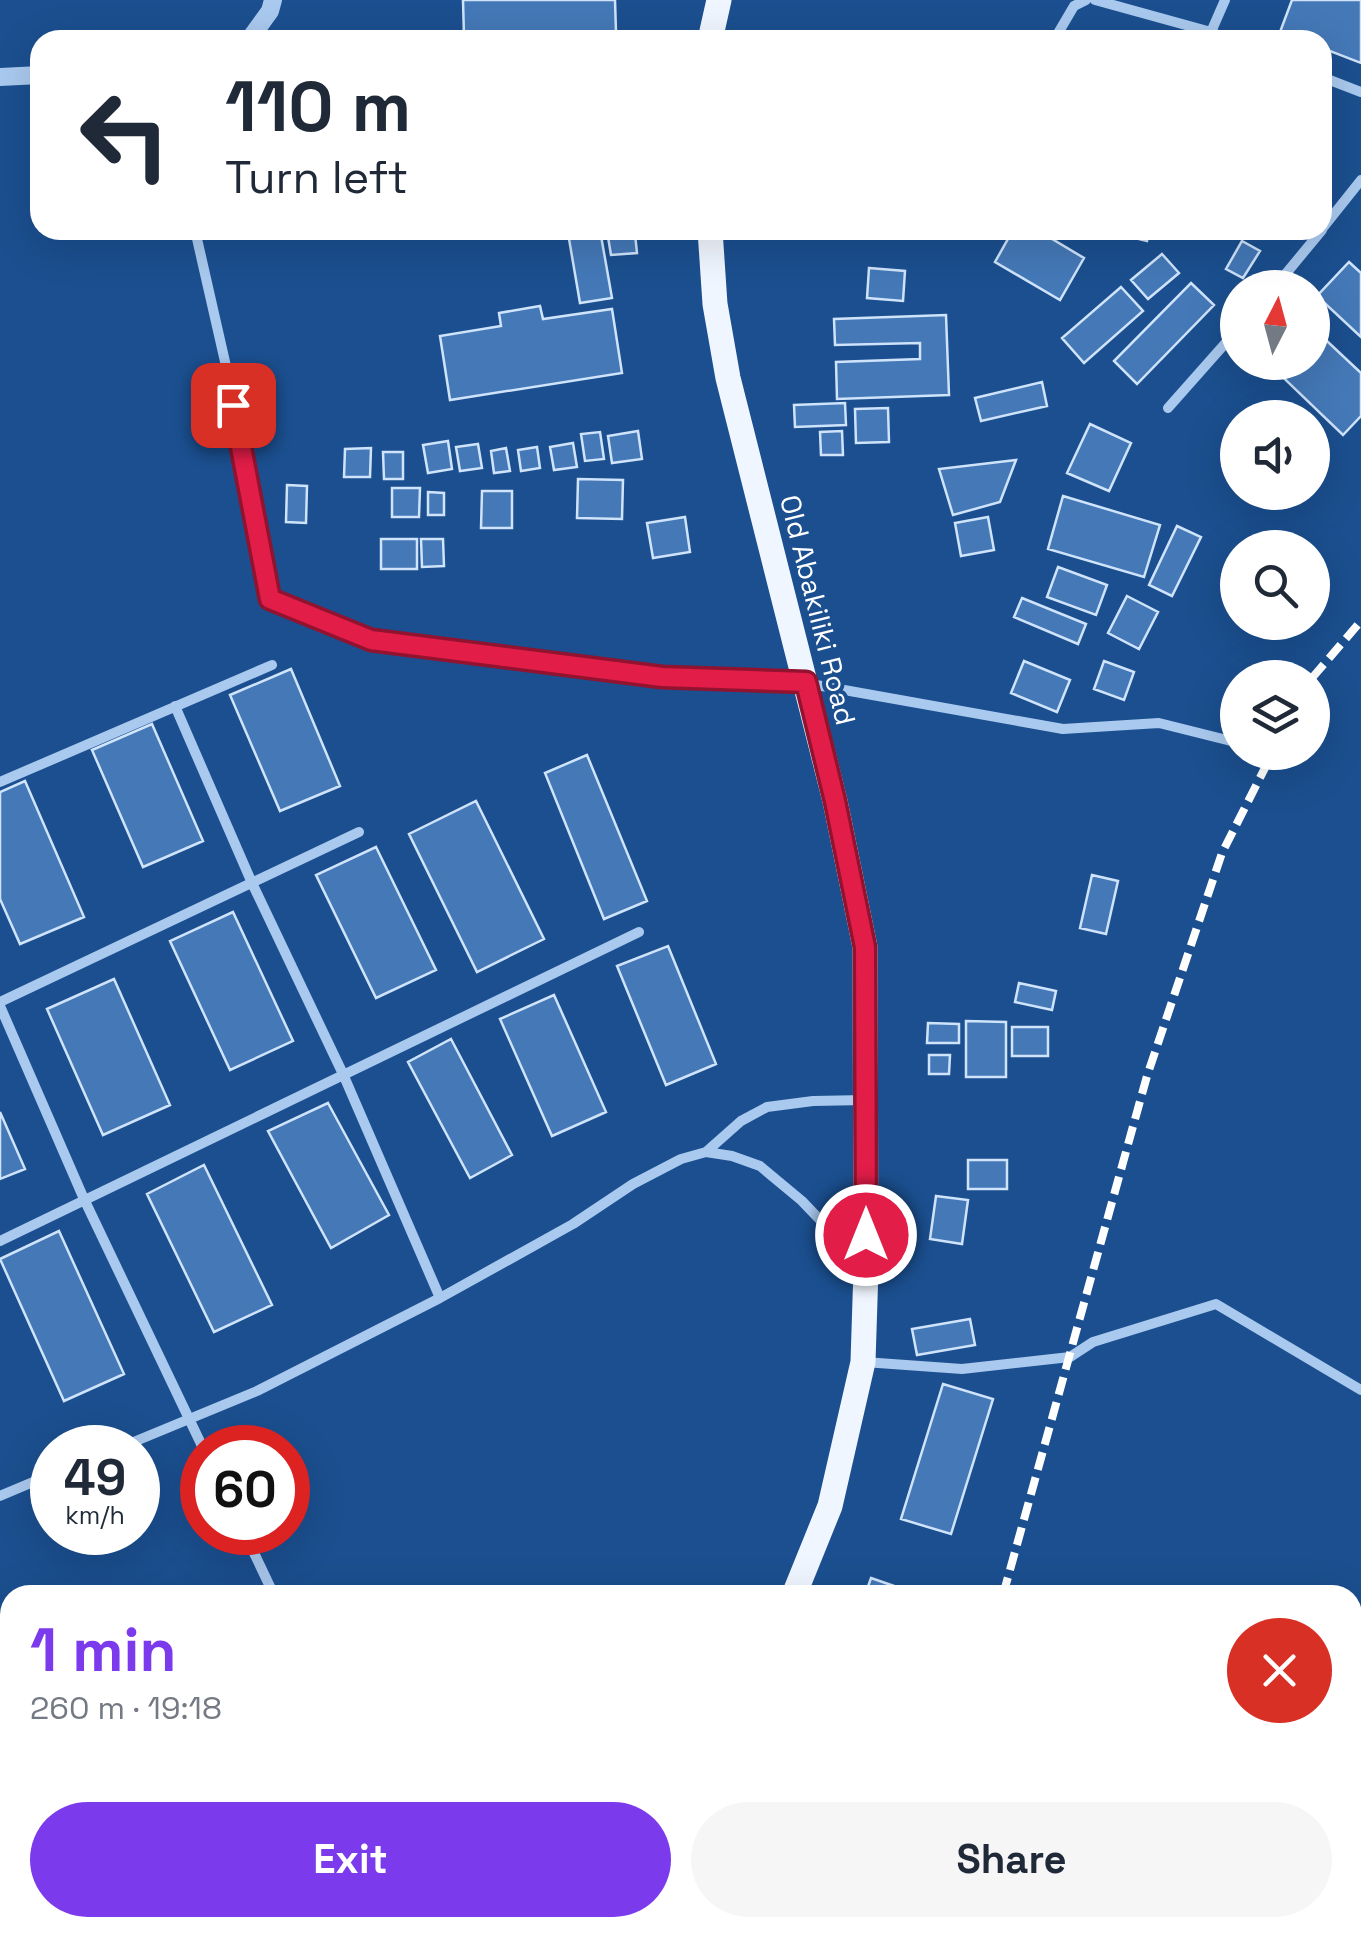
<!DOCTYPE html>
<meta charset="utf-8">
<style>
:root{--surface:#fff;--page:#f6f6f7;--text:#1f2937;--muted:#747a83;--accent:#7c3aed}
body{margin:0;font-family:"Space Grotesk",sans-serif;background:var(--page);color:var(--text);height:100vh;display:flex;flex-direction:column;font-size:38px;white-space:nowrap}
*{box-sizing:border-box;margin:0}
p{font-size:32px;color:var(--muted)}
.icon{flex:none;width:55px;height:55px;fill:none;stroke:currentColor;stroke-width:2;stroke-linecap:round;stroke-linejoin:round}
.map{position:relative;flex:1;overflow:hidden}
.details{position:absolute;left:0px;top:1585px;width:1362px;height:352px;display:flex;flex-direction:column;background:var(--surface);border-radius:30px 30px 0 0;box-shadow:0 10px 40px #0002}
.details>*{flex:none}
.top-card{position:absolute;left:30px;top:30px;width:1302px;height:210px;border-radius:30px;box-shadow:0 10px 40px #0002;background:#fff;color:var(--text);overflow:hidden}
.needle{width:65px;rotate:6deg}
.buttons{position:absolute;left:1220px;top:270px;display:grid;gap:20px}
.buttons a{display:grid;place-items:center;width:110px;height:110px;border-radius:50%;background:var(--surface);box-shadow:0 10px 40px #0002;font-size:50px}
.speed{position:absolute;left:30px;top:1425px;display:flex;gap:20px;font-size:50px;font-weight:700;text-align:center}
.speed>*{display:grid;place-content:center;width:130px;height:130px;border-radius:50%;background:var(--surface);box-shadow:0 10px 40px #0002;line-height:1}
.speed small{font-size:25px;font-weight:400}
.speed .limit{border:15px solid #d22;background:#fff;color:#111}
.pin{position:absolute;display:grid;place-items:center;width:85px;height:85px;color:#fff;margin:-42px;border-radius:20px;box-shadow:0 5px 15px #0006}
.me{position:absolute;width:110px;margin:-55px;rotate:0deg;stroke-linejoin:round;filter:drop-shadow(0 0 8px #0008)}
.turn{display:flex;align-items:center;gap:35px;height:210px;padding:0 30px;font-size:45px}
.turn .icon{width:130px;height:130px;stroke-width:2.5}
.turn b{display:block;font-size:70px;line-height:85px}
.round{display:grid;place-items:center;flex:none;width:105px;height:105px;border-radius:52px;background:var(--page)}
.summary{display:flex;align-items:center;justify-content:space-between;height:170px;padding:0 30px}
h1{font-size:60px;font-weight:700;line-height:75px;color:var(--accent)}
.cta{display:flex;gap:20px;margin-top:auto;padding:20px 30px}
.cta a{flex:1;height:115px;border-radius:60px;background:var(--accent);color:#fff;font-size:40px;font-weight:700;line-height:115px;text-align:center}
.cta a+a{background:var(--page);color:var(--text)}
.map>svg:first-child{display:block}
</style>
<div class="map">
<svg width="1361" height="1936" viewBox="0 0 1361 1936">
<rect width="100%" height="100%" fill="#1b4f8f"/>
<!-- building -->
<path fill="#4478b7" stroke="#cfe3fa" stroke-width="2.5" d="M463 0H615L616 32 464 36Z
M1292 0H1361V63L1322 48V40H1300L1280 32Z
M589 230H600L612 298 580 303 568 233Z
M1013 230H1037L1084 258 1060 300 995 262Z
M1102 230H1149L1147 241Z
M635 234 637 253 611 255 608 237Z
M1242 241 1260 251 1243 278 1226 269Z
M1162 254 1179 273 1148 299 1131 280Z
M1349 262 1361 273V337L1317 296Z
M869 268 905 271 903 301 867 298Z
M1191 283 1214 305 1137 384 1114 361Z
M1121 287 1143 311 1084 363 1062 338Z
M540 306 543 319 612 309 622 373 450 400 440 336 501 326 499 313Z
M946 315 949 395 837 399 836 362 920 359V343L835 345 834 319Z
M1312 327 1361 373V416L1343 435 1267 362H1312Z
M1042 382 1047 406 981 421 975 398Z
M845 403 846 425 795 427 794 405Z
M888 408 889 442 856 443 855 409Z
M1090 424 1131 443 1109 491 1067 473Z
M638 431 642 459 612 463 608 436Z
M842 431 843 455H821L820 432Z
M600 432 604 459 585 461 581 434Z
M448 441 452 469 428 473 423 445Z
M573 443 577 467 554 470 550 447Z
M478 444 482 468 460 471 456 447Z
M537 447 540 468 521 471 518 450Z
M371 448 370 477H344L345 449Z
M506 448 510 471 494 473 491 451Z
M383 452H403V479H384Z
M1016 460 1000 502 953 515 939 469Z
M578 479 623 480 622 519 577 518Z
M287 485 307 486 306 523 286 522Z
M392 488H420L419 517H392Z
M482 491H512V528H481Z
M428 492 444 493V515H428Z
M1063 496 1160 525 1144 577 1048 549Z
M685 517 690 552 653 558 647 523Z
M988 517 994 550 961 556 955 523Z
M1177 526 1201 537 1172 596 1149 585Z
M381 539H417V569H381Z
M421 539H443L444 566 422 567Z
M1058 567 1107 585 1096 615 1047 597Z
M1127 596 1158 612 1139 649 1108 633Z
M1022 598 1086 624 1078 644 1014 617Z
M1024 661 1070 680 1057 712 1011 693Z
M1104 661 1134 672 1124 700 1094 689Z
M291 669 340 786 280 811 230 695Z
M152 724 203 841 143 867 92 750Z
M587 755 647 901 604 919 545 773Z
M25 781 84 917 20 944 0 899V792Z
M476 801 544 939 477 972 409 834Z
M376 847 436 970 376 998 316 875Z
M1092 875 1118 881 1106 934 1080 928Z
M233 912 293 1041 230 1070 170 941Z
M668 946 716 1064 666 1085 617 966Z
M114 979 170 1105 103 1135 47 1009Z
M1019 983 1056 991 1052 1010 1015 1002Z
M554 995 606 1112 552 1136 500 1019Z
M966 1021 1006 1022V1077H966Z
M928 1023 959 1024V1043H927Z
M1012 1027H1048V1056H1012Z
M451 1039 512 1155 470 1178 408 1062Z
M929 1055H950L949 1074H929Z
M328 1103 389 1215 331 1248 268 1131Z
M0 1112 25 1169 0 1179Z
M968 1160H1007V1189H968Z
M204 1165 272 1305 214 1332 147 1194Z
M936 1196 968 1200 962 1244 930 1239Z
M59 1231 124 1374 64 1401 0 1259Z
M970 1319 975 1345 917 1355 912 1329Z
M943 1384 993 1399 951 1534 901 1519Z
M871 1578 920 1595H865Z
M651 1928H797L800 1931 793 1936H658Z
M1032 1928H1088L1111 1936H1029Z"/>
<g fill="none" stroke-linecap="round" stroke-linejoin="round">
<!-- service -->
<path stroke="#a9c9ee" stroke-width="8" d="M611 1928 615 1936"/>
<!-- minor -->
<path stroke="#a9c9ee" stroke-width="10" d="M1095 0 1211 32 1230 40
M1211 32 1225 0
M1054 40 1074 6 1086 0
M1322 77 1361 92
M1322 229 1361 180
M195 230 226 366 270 599 371 640 662 677 805 683 1063 729 1159 723 1235 742
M1274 288 1322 230
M1168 408 1238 329
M175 706 252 883 343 1074 440 1298
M0 782 272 665
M0 1002 359 832
M0 1006 84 1199 203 1448
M706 1152 732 1156 760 1166 802 1201 863 1265
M0 1241 639 932
M864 1362 962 1369 1070 1357 1093 1342 1216 1304 1361 1390
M119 1448 257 1391 440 1298 573 1224 633 1184 681 1159 706 1152 741 1121 767 1107 813 1101 865 1100
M0 1496 52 1474
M244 1532 274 1595
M0 1853 10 1886
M22 1928 25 1936
M435 1928 439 1936"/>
<!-- tertiary -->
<path stroke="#a9c9ee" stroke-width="18" d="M249 40 270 11 273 0
M0 77 40 75"/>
<!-- primary -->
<path stroke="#f0f6ff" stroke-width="25" d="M710 40 719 0
M710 230 715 304 728 378 835 801 865 947 866 1269 863 1362 830 1506 794 1595
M520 1936 531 1928"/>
<!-- rail -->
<path stroke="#fff" stroke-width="8" stroke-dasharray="18 8" stroke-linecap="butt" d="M1312 678 1361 621
M1003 1595 1147 1076 1222 853 1273 752
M906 1936 908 1928"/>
</g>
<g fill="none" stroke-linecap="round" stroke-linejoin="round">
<defs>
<path id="route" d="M233 405 270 599 371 640 662 677 806 682 835 801 865 947 866 1235"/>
</defs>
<!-- route casing -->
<use href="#route" stroke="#92132f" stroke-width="25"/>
<!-- route -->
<use href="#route" stroke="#e11d48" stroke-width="18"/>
</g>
<g text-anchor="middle" stroke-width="8" stroke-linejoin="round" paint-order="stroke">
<!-- street labels -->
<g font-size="28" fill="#fff" stroke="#1b4f8f">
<text transform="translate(818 610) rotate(76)" y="10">Old Abakiliki Road</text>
</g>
</g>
</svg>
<div class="buttons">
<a><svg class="needle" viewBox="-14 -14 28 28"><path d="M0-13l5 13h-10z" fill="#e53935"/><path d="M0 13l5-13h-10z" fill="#747a83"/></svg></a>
<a><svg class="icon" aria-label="sound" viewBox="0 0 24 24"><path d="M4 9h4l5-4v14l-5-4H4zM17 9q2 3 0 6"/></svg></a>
<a><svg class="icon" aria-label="search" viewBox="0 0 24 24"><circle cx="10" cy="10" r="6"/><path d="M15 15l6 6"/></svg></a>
<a><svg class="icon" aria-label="layers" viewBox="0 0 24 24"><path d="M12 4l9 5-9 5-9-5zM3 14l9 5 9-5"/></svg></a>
</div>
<div class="speed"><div>49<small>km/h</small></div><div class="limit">60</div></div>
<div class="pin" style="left:233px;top:405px;background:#d93025"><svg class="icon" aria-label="arrive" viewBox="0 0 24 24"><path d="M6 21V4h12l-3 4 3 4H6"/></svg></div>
<svg class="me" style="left:866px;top:1235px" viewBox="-20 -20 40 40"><circle r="17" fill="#e11d48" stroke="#fff" stroke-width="3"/><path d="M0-11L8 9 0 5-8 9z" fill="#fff"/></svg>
<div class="top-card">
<div class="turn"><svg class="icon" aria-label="left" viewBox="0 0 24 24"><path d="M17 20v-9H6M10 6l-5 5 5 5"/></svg><div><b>110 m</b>Turn left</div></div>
</div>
<section class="details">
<div class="summary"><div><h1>1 min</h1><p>260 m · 19:18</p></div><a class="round" style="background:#d93025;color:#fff"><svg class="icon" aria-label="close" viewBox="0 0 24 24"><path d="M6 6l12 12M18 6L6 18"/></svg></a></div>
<div class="cta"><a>Exit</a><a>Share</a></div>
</section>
</div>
